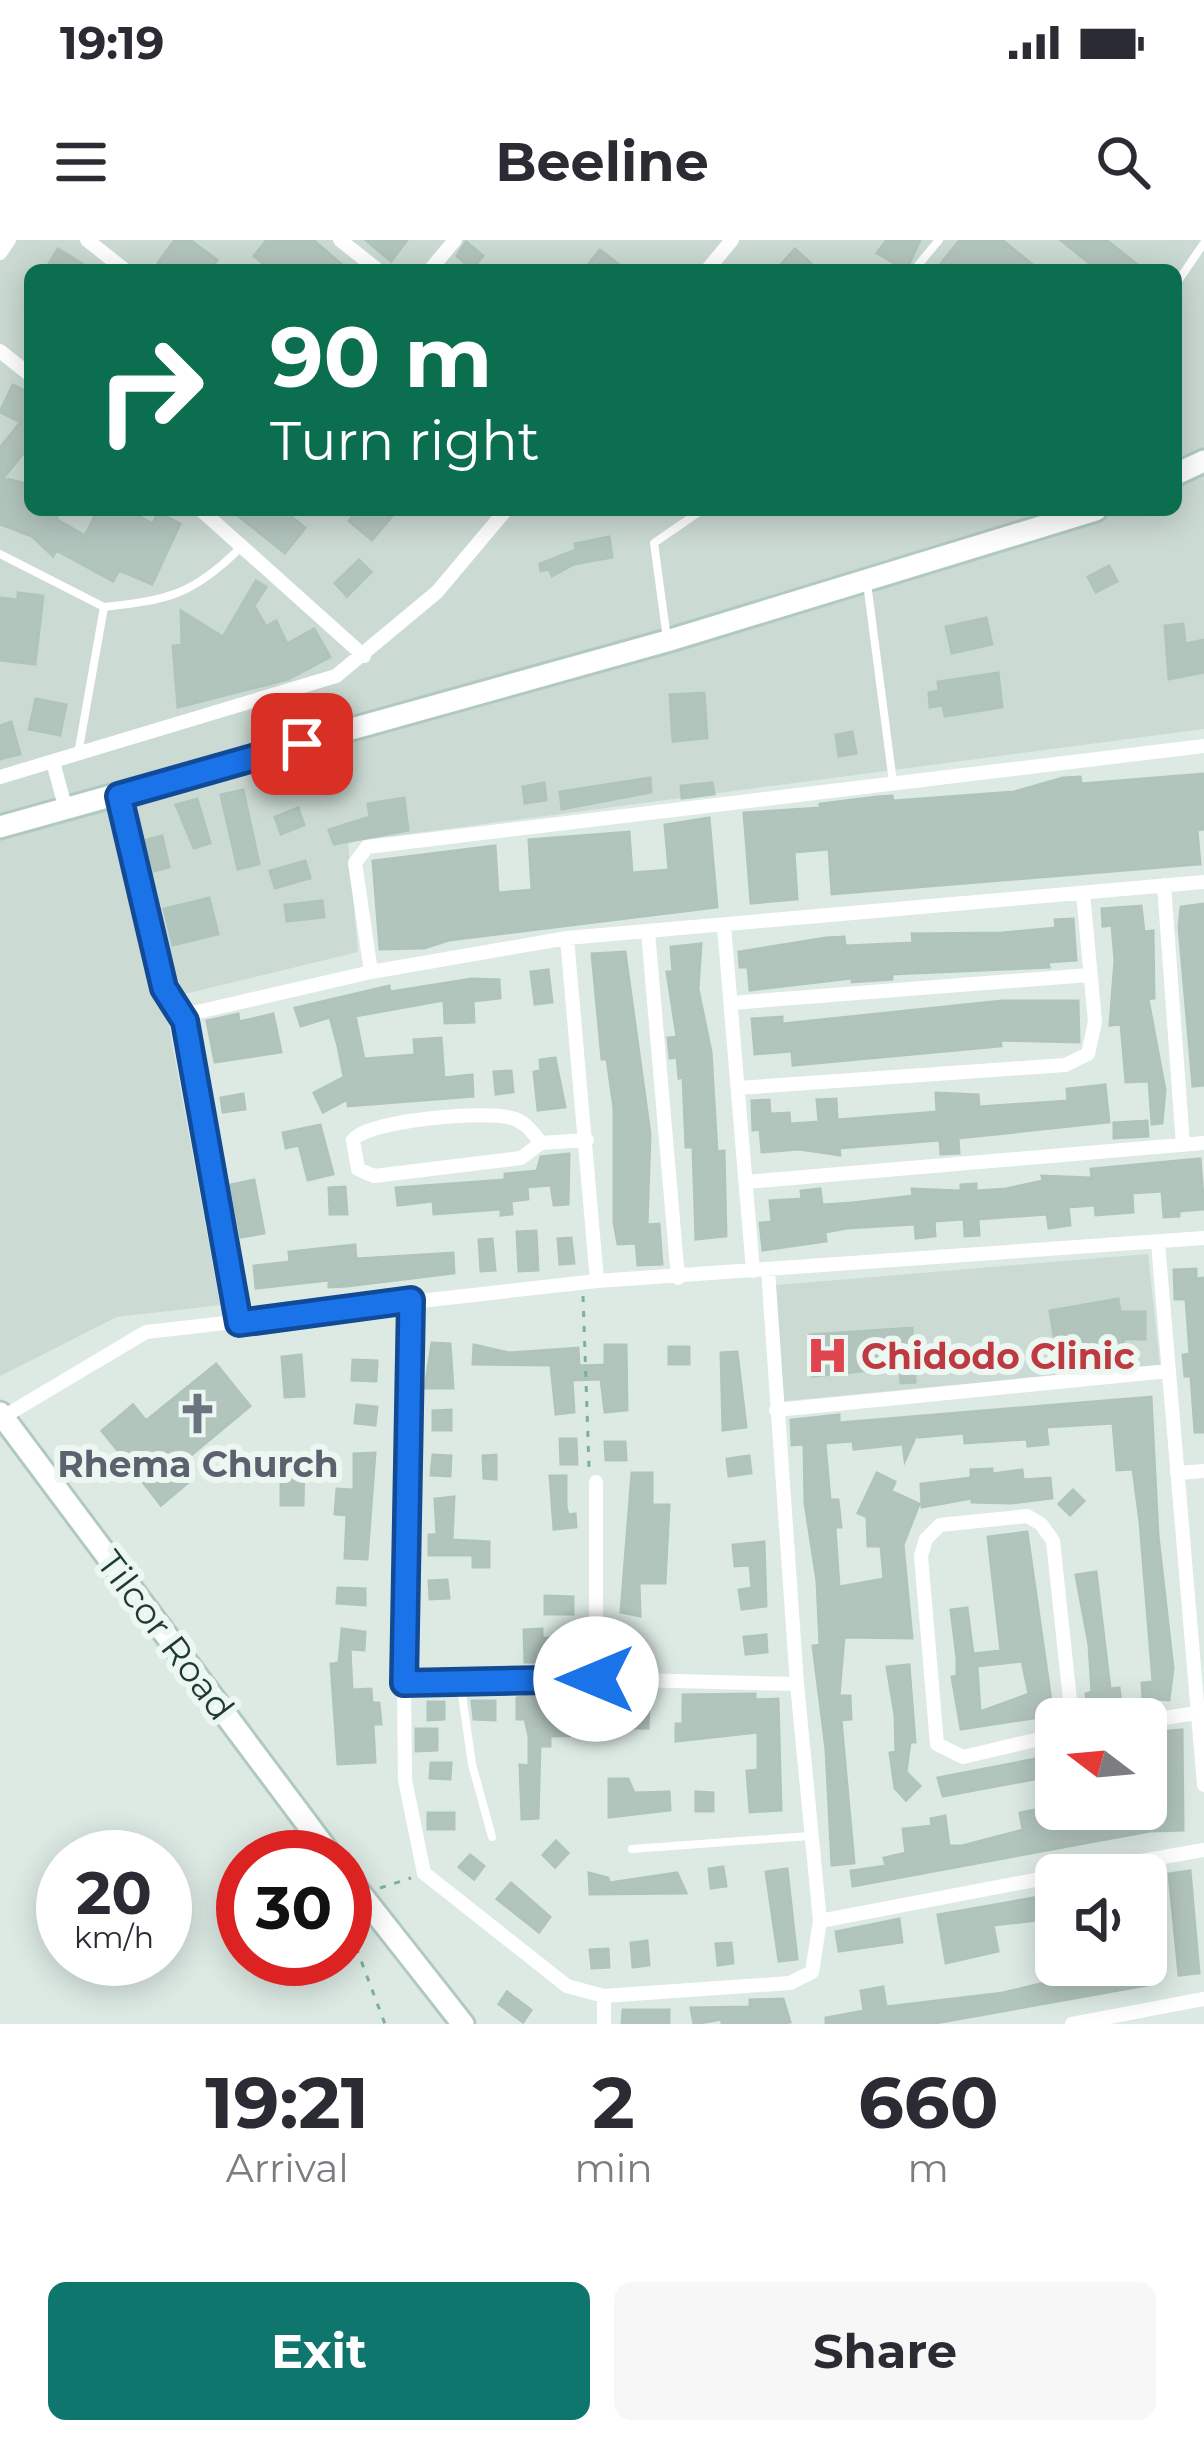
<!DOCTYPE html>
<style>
:root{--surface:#fff;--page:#f7f7f7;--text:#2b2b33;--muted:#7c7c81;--accent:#0f766e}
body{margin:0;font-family:Montserrat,sans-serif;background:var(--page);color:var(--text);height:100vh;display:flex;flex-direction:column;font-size:45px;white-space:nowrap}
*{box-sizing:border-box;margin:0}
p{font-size:39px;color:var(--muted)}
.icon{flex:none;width:66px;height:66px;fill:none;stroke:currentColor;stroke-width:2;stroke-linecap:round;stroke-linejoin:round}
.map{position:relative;height:1784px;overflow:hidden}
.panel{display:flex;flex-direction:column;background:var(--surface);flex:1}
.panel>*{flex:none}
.top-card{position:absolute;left:24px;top:24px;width:1158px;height:252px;border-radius:18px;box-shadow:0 6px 30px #0003;background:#0b6e4f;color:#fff;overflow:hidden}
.needle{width:78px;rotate:286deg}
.tools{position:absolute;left:1035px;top:1458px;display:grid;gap:24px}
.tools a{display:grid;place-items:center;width:132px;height:132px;border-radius:18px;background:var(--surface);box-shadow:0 6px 30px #0003;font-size:60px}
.speed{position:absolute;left:36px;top:1590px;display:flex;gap:24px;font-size:60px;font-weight:700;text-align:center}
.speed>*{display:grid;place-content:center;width:156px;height:156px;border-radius:50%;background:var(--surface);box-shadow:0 6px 30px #0003;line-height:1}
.speed small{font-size:30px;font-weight:400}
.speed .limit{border:18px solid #d22;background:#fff;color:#111}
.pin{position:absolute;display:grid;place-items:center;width:102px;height:102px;color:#fff;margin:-51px;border-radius:24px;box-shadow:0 6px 18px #0006}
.me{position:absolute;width:132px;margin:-66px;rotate:270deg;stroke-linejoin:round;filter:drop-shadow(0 0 9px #0008)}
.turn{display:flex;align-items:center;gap:42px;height:252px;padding:0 48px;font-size:54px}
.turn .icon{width:156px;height:156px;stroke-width:2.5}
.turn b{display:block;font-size:84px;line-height:102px}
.eta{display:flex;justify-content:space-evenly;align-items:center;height:204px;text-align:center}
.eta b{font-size:72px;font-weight:700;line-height:84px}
.action{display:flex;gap:24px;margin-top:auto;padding:24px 48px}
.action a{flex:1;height:138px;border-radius:18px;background:var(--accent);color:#fff;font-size:48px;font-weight:700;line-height:138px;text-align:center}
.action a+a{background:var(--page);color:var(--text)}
.status{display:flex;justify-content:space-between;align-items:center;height:84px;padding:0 60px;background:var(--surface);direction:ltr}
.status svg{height:33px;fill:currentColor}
header{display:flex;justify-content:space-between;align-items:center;height:156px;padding:0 48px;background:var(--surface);font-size:54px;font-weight:700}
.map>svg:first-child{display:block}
</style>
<div class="status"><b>19:19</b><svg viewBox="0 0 49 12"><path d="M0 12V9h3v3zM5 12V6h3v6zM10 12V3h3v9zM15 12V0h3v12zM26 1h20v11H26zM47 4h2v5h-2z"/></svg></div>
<header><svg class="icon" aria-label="menu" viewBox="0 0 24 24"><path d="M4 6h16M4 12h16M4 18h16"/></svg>Beeline<svg class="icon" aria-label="search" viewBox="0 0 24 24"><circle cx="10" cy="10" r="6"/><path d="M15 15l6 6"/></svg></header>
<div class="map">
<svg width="1204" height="1784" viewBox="0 0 1204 1784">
<rect width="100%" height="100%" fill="#ddeae4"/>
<!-- built -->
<path fill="#cbdad3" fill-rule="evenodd" d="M0 0H1204V489L348 602 358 712 164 759 220 1065 117 1077 0 1136ZM30 30H1176V270H30Z
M1148 1014 1160 1125 775 1162 765 1046Z"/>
<!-- building -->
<path fill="#b2c5bd" stroke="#afc4bb" stroke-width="3" fill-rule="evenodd" d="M175 0H190L217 20 210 30H167L158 23Z
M267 0H313L348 30H271L254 16Z
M366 0H407L391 21Z
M887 0H920L906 30 877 13Z
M960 0H1002L1039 30H936Z
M1061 0H1106L1144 30H1098Z
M466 2 483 16 472 29 457 16Z
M58 9 92 30H45Z
M795 9 818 30H776Z
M600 10 626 30H584Z
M13 145 30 154V205L3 238 30 245V270H61L56 279 85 296 98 270H127L153 284 158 272 180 284 152 344 119 330 113 341 56 310 53 316 32 296 0 284V208L21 182 0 172Z
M231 270H283L305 288 285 313Z
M358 270H397L372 300 349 281Z
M609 297 612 317 574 324 552 336 549 329 541 331 540 324 576 310 575 304Z
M359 320 371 332 347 356 335 343Z
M1109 326 1117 341 1096 352 1088 337Z
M256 341 266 347 254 366 266 387 276 381 287 404 314 389 330 417 288 439 178 467 173 406 182 405 181 371 223 397Z
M18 353 43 356 35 424 0 420V358L18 360Z
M986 378 992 404 952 413 946 387Z
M1183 384 1185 404 1204 400V432L1169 439 1165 386Z
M998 433 1002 467 945 476 943 465 930 467 929 453 939 451 938 442Z
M704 453 707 498 673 501 670 455Z
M36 459 66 465 60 495 29 489Z
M11 482 20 514 0 519V486Z
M852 492 856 513 839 516 836 495Z
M1204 534V589L1197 590 1200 624 832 654 829 609 794 612 797 659 751 663 744 573 820 568V564L877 557 892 556 893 561 1014 552 1063 538 1080 537 1081 544Z
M650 538 651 552 562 569 560 552Z
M544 543 546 560 525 563 523 547Z
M712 543 714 554 682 558 681 546Z
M243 550 259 624 238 629 221 555Z
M404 558 408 590 334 604 329 590 370 577 368 564Z
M197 559 210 603 194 608 176 565Z
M298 568 304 585 281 594 275 577Z
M709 578 717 667 449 700 424 708 380 709 373 621 495 606 498 653 532 650 529 600 629 592 632 633 669 630 665 585Z
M162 596 169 627 154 631 146 600Z
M305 621 310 638 275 648 270 631Z
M209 658 218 694 173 705 164 669Z
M322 661 324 677 287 681 285 665Z
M1204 664V845L1193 846 1179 687 1181 667Z
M1141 666 1144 692 1153 691 1154 758 1148 759 1165 850 1162 883 1152 884 1149 841 1126 842 1121 784 1110 785 1115 720 1112 685 1103 686 1102 669Z
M1073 679 1076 720 1048 722 1049 727 892 734V739L852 742V738L750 750 748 727H740L739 712 826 698 844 697 845 706 913 703 912 694 1002 693 1056 688 1055 680Z
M701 704 698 749 711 812 717 912 724 911 726 996 696 999 693 907H686L683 837 679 838 677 817 670 818 668 798 677 797 667 732H673L671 707Z
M625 712 650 894 647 985 659 984 662 1024 638 1025 636 1003 618 1004 614 982V868L607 819H602L592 714Z
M548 730 552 762 535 764 531 732Z
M472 739 499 740 500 758 473 761 474 782 445 783 444 760 355 776 364 819 415 815 414 800 441 798 444 838 472 835 473 856 348 866V859L323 872 314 853 344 837 338 806 330 777 301 786 295 768 389 746 390 752Z
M1002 761H1078L1079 802 1000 800 1001 806 793 825 792 811 755 814 752 779 782 777V784Z
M238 774 239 782 273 774 281 812 215 822 207 781Z
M555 818 565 867 538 870 534 832 541 831 540 820Z
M511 831 513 852 496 854 494 832Z
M1105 845 1109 882 958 898 959 913 941 914 940 900 839 908 840 915 799 909 762 912 760 889 753 890 752 861 769 860 770 874 789 873 790 884 819 882 817 860 836 859 837 880 937 872 936 853 978 855 979 867 1068 861 1067 849Z
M243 854 245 869 223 872 221 858Z
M1147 881 1148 896 1114 898V883Z
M320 885 333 934 308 940 299 905 286 908 283 893Z
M569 914 568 964 554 965 551 945 527 947 528 959 511 961 512 974 501 975V969L434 974 433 961 398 965 396 948 505 940V934L537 931 541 917Z
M1200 919 1204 969 1179 971V976L1164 977 1162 951 1132 953 1133 972 1096 975 1095 965 1068 967 1070 985 1049 988 1047 974 978 979 979 995 965 996 964 979 934 981 935 996 916 998 915 984 847 988 825 992 826 1001 763 1010 760 983 772 982 770 961 802 959 801 951 820 949 822 965 852 963 913 956 912 949 961 951V945L976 944V951L1006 949 1043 941 1042 936 1092 938 1091 929Z
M254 940 264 993 241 997 231 945Z
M345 947 347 974H330L329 948Z
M536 991 538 1030 519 1031 517 992Z
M571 998 574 1023 560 1024 558 999Z
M492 999 495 1030 481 1031 479 1000Z
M355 1005 356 1019 453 1013 454 1033 347 1046 329 1047V1040L256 1048 254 1026 290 1022 289 1012Z
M1196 1029V1039L1204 1038V1192H1195L1191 1136H1185L1183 1115 1190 1114 1186 1059H1175L1174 1030Z
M1118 1059 1120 1072H1145V1099H1123L1124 1111 1104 1114 1103 1107 1057 1115 1050 1071Z
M912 1088 915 1142 901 1143 900 1127 813 1136 810 1095Z
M432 1103 450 1104 453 1148H425Z
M474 1105 509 1113 578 1108 579 1126 605 1125V1105H626L627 1170 605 1172 601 1139 572 1140 574 1172 556 1174 551 1125 473 1124Z
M669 1107H689V1124H669Z
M737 1112 746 1187 723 1190 721 1113Z
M301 1115 304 1156 285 1157 282 1117Z
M353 1120 377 1121 376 1141 352 1140Z
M216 1124 250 1166 180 1224 192 1239 161 1265 139 1237 146 1231 131 1212 124 1218 102 1191 133 1165 146 1181Z
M1151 1157 1158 1296 1173 1428 1169 1460 1143 1458 1142 1443 1153 1442 1140 1282 1133 1229 1117 1230 1113 1183 1046 1187 1048 1204 1028 1206 1027 1199 965 1203 964 1193 919 1197V1189L905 1220 903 1204 854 1209 853 1201 825 1203 830 1260H838L841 1287H835L839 1347 884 1339 881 1306H868L867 1277 858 1273 877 1233 895 1242 891 1251 919 1264 903 1305 912 1398 844 1397 839 1456H850L851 1479 841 1480 854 1623 832 1625 826 1509 813 1406 820 1405 817 1341 805 1263 804 1204 792 1205 791 1180 839 1175V1183Z
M357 1165 377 1167 375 1185 355 1183Z
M451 1170V1190H433V1171Z
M560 1199H576L577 1224H561Z
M605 1202H625L626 1220H606Z
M375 1213 367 1319 345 1318 347 1275 335 1274 337 1249 354 1250V1214Z
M433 1215 451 1216 450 1236 431 1235Z
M496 1215V1239L484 1238 483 1216Z
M749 1216 751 1233 729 1236 727 1219Z
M281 1224H304L303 1265H281Z
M992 1229V1234L1022 1230 1023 1240 1050 1238 1052 1258 1011 1263 972 1262V1258L922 1267 921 1244 971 1238V1230Z
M632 1233H652V1265H669L665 1343H639L640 1376 621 1372Z
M550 1236H566V1266L568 1275 575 1274 576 1287 554 1289Z
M1073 1250 1084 1261 1070 1275 1059 1264Z
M454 1257 452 1300 489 1302V1327H473V1315H429V1295H437L435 1259Z
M1027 1292 1053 1475 961 1489 952 1437 957 1436V1418L951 1370 967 1368 973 1414 1001 1411 988 1297ZM1022 1421 1029 1454 980 1472 977 1426Z
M764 1302 766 1366 742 1369 739 1350 752 1348 750 1325 735 1326 733 1305Z
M1096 1332 1110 1449 1119 1448 1121 1462 1097 1470 1088 1468 1086 1454 1092 1452 1089 1405 1076 1335Z
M447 1340 449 1358 430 1359 429 1341Z
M338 1348 365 1349V1365L337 1363Z
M545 1356 573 1357V1374H545Z
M342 1389 365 1392 364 1410 350 1409 352 1450 371 1449 372 1463H379L381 1484H373L375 1522 338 1524 331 1424 339 1423Z
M542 1389V1398L570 1399V1414L543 1413V1422H525L524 1390Z
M766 1395 767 1412 746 1414 744 1397Z
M619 1398 637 1399 636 1414 618 1413Z
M909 1425 915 1502H910L906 1532 920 1546 906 1560 895 1548 890 1513 896 1512 895 1475 887 1427Z
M553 1451V1458L595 1460 596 1495 550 1496V1506H540L538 1578 522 1579 520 1525 529 1526V1496L525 1479H517V1458Z
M755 1454V1460L778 1459 781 1570 750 1572 747 1531 758 1530V1492L676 1501V1484H683V1455Z
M625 1459H649L648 1488H625Z
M472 1461H495V1480L474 1479Z
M428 1462H444V1479L428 1480Z
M416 1489H437V1510L416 1511Z
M1182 1490 1183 1590 1150 1591 853 1646 851 1631 886 1626 884 1618 906 1613 903 1589 932 1586 931 1579 945 1576 949 1606H962L1023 1590 1020 1573 1045 1568 1046 1575 1074 1570 1076 1582 1146 1569 1148 1547 1160 1546 1157 1512 1147 1513 1146 1493Z
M1056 1515V1535L943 1556 938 1538Z
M431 1523H451L450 1539 430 1538Z
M609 1539H628L634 1553 669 1552 670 1570 609 1577Z
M696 1552 713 1553V1571H696Z
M428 1573H454V1589H428Z
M556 1601 568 1613 555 1627 543 1615Z
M470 1615 484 1626 474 1639 459 1627Z
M723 1627 726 1646 711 1648 709 1629Z
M787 1629 797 1719 779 1721 766 1632Z
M1190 1631 1199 1733 1179 1735 1169 1634Z
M589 1633 608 1638 609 1643 677 1633 686 1653 590 1654Z
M511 1643 550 1677 539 1692 497 1659Z
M1056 1654V1678L993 1685 998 1711 946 1723 938 1675Z
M899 1679 902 1702 839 1711 836 1692Z
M647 1701 649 1725 633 1727 631 1703Z
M731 1703 733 1723 718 1725 716 1704Z
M608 1709 609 1727 592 1728 590 1710Z
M1120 1725H1144L1147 1745 930 1784H826V1778L864 1771 861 1751 883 1747 886 1767 1003 1753Z
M507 1752 531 1770 523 1782 499 1764Z
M783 1759 790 1782 778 1784H722V1779L694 1784 691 1768 750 1767V1760Z
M623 1770H669V1784H622Z"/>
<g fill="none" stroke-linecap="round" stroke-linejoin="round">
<defs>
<path id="secondary" d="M1176 234 1204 221
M0 587 667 401 1096 270
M0 1173 332 1617
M345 1634 463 1784"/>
</defs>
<!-- secondary casing -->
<use href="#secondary" stroke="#b0cac0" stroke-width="27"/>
<!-- path -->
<path stroke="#7cb09e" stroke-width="3" stroke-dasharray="6 9" stroke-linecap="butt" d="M583 1056 589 1227
M380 1648 411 1638
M355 1679 351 1694 385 1784"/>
<!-- lane -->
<path stroke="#fff" stroke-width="8" d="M914 30 939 0
M1176 44 1204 3
M0 314 104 367 78 514
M867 343 893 542
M104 367C168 360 193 355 240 308
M667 399 654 303 702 270
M460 1441 472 1524 492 1597
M632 1609 810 1596"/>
<!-- street -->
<path stroke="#fff" stroke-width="14" d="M87 0 125 30
M340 0 378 30
M0 13 9 0
M430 30 455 0
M707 30 732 0
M0 111 30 135
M201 270 364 416
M53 522 66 570
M0 537 336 436 437 352 506 270
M119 556 164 748 186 781
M1164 645 1183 905
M724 686 753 1031
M648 692 678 1038
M567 698 597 1041
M371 732 355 623 367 607 1204 506
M731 763 1089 735
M738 848 1065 825 1088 814 1095 782 1083 653
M541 903C532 892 526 882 512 878 486 870 369 880 353 900L358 929 374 936 521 918 541 903 587 900
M746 942 1204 903
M1158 1003 1204 1545
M411 1060 404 1443 596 1439 797 1444
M240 1083 186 781 193 773 371 732 567 698 1204 642
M776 1170 1168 1131
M3 1177 146 1092 597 1041 1204 998
M1177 1233 1204 1231
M596 1439V1242
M404 1443 405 1540 424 1633 567 1746 604 1756 790 1743 812 1732 820 1681 797 1444 768 1030
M1146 1481 1196 1473
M1056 1495 963 1517 937 1504 921 1316 926 1299 940 1285 1027 1276 1041 1284 1053 1301 1072 1479
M1061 1635 1204 1610
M820 1681 1056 1636
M604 1756V1784
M1072 1784 1204 1759"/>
<!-- secondary -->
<use href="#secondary" stroke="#fff" stroke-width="21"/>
</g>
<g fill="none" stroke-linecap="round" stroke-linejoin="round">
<defs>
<path id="route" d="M302 504 119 556 164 748 185 781 239 1083 411 1060 404 1443 596 1439"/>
</defs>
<!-- route casing -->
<use href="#route" stroke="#114b97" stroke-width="30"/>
<!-- route -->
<use href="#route" stroke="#1a73e8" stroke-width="21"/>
</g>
<!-- icons -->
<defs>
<symbol id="hospital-bare" viewBox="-9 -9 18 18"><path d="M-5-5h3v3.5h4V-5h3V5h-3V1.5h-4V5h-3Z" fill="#e0444e" stroke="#edf7f2" stroke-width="2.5" paint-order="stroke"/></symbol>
<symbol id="church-bare" viewBox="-9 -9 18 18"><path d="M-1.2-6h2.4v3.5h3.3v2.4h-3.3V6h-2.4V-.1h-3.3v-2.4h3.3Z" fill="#6b7280" stroke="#edf7f2" stroke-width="2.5" paint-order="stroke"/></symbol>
</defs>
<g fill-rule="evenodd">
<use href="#hospital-bare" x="798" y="1086" width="59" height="59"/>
<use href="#church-bare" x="168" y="1144" width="59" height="59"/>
</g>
<g text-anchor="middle" stroke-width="12" stroke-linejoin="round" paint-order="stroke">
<!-- health labels -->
<g font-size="36" font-weight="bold" fill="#be3a42" stroke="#edf7f2" text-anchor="start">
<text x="861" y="1129">Chidodo Clinic</text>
</g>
<!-- worship labels -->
<g font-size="36" font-weight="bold" fill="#5b616d" stroke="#edf7f2">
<text x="198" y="1237">Rhema Church</text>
</g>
<!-- street labels -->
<g font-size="36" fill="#1e3a32" stroke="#edf7f2">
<text transform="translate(166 1395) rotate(53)" y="13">Tilcor Road</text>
</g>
</g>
</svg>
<div class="tools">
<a><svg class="needle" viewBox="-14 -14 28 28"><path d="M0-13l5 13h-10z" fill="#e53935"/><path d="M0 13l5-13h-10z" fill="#7c7c81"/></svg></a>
<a><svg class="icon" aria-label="sound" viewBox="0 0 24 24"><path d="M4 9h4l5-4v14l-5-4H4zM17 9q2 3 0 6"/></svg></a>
</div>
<div class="speed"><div>20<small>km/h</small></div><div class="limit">30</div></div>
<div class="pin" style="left:302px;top:504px;background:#d93025"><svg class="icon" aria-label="arrive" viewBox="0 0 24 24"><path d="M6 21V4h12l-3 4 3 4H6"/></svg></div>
<svg class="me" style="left:596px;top:1439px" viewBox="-20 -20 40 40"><circle r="19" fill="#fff"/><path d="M0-13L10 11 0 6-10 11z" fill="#1a73e8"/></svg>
<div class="top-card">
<div class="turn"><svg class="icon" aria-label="right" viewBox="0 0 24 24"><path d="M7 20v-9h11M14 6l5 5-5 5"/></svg><div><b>90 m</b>Turn right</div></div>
</div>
</div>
<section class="panel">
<div class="eta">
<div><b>19:21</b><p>Arrival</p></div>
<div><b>2</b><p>min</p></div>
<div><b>660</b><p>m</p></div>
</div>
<div class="action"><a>Exit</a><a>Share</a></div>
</section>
